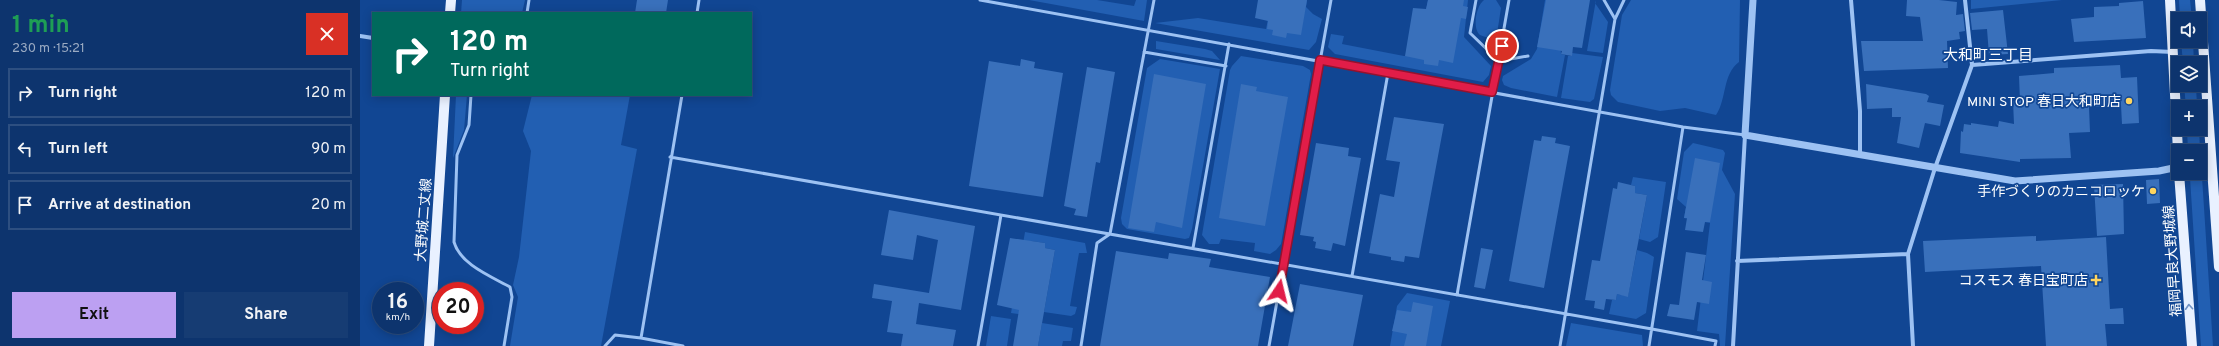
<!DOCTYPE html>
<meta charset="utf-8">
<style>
:root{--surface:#0d346e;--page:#163c73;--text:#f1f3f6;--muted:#9aaac2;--line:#2d4f81;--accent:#bca0f2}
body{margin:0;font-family:Overpass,"Noto Sans JP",sans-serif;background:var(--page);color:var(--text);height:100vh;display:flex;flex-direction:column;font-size:15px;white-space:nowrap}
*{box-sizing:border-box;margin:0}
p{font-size:13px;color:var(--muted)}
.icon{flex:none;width:22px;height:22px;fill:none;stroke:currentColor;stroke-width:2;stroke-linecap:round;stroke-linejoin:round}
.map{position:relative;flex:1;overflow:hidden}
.details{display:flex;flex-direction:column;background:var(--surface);width:360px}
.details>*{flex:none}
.top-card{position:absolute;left:12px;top:12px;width:380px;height:84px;border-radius:0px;box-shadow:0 2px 10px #0003,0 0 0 1px var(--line);background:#00695c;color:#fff;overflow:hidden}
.fabs{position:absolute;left:1811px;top:12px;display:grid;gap:8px}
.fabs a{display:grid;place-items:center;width:36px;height:36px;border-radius:0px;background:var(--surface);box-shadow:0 2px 10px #0003,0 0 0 1px var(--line);font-size:20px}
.speed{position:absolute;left:12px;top:282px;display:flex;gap:8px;font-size:20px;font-weight:700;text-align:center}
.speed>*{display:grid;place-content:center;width:52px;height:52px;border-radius:50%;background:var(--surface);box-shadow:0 2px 10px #0003,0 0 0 1px var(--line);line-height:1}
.speed small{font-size:10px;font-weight:400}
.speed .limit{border:6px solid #d22;background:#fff;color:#111}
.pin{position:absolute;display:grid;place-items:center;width:34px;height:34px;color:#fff;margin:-17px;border:2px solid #fff;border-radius:50%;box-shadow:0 1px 4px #0007}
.me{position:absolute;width:44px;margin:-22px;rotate:10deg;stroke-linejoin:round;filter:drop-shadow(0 0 3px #0008)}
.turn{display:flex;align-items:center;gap:14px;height:84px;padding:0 12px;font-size:18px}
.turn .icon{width:52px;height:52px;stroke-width:2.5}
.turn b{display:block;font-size:28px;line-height:34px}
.round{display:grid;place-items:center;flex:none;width:42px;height:42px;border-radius:0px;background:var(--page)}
.summary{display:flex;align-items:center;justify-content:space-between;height:68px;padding:0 12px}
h1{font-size:24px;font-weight:700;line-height:30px;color:#1e9e55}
.button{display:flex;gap:8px;margin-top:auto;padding:8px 12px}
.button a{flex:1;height:46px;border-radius:0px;background:var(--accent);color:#111;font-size:16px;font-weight:700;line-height:46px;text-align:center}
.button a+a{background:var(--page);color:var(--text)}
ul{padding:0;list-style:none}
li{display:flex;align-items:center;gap:12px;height:50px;margin:0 8px 6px;padding:0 4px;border:2px solid var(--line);border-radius:0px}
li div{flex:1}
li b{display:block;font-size:15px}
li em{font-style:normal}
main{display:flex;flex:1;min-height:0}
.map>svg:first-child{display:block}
</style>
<main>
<section class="details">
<div class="summary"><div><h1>1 min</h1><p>230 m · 15:21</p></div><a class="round" style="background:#d93025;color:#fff"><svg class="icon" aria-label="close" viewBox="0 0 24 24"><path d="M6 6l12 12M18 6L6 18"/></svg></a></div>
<ul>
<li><svg class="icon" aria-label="right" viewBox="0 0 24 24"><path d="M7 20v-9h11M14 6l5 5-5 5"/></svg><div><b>Turn right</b></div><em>120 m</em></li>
<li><svg class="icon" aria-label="left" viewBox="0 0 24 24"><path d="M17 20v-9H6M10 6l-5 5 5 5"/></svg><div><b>Turn left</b></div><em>90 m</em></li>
<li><svg class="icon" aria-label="arrive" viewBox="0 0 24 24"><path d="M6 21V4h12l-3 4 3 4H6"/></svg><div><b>Arrive at destination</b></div><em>20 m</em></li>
</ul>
<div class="button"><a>Exit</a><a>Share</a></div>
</section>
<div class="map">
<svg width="1859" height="346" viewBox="0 0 1859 346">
<rect width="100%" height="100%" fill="#114693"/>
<!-- green -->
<path fill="#225fb2" d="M102 0H165L162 13H101Z
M669 0H737L774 6 776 0H787L784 21Z
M912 0H947L946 7 953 14 962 19 956 42 949 50 795 23 838 18 906 29Z
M1068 0H1108L1104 37 1131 66 1129 75 1123 82 975 54 968 47 971 34 984 36 982 44 1044 56H1057Z
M1124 0H1136L1141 8 1137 34 1128 38 1120 35C1112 28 1116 6 1124 0Z
M1185 0H1196L1201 54 1205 55 1197 97 1151 88 1144 85 1142 80 1143 76 1171 59 1177 49Z
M1236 0 1235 3 1248 22 1243 53 1227 51Z
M1271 0H1380L1379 62C1362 75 1367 99 1356 115L1325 108 1300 111 1258 102 1251 95 1250 90 1262 15Z
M1611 0H1702L1611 9Z
M1819 0H1830L1832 19H1820Z
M796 41 845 49 852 51 860 60 796 49Z
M1821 41H1833L1834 63H1823Z
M1212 53 1243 57 1234 99 1230 102 1201 98 1208 56H1212Z
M881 56 943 66 950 70 951 74 921 244 916 250 910 254 894 251 895 243 861 239 859 244H849L842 235 870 70 872 66Z
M800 59 860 69 832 229 829 238 825 239 767 229 762 224 761 218 787 68Z
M1824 85H1836L1837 107H1826Z
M96 95H107L104 130 93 158Z
M172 95H270L261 145 277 149 241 346H150L158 297 153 285 159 257 171 151 163 131Z
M1827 129H1839L1840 150 1828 151Z
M1333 143 1363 150 1365 153 1362 170 1375 194 1365 346H1360L1359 334 1337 331 1350 223 1324 218 1326 207 1317 199 1324 152Z
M1273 177 1306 182 1298 237 1290 242 1279 239 1287 195 1275 193V186L1271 185Z
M1842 177 1853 346H1841L1830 178Z
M665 232 725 243 727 253H719L710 306 717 307 715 314 711 316 684 312 695 250 685 248V243L671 241 659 314 651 313Z
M1277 250 1287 253 1294 257 1286 313 1276 319 1249 314 1252 300H1256L1257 294 1268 296Z
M1047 293 1090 301 1081 346H1030L1037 306Z
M631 316 651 319 647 346H626Z
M682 323 713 328 711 341H703L702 346H678Z
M1211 323 1282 335 1283 346H1206Z"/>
<!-- building -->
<path fill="#3970bb" d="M277 0H308L306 13H275Z
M898 0H947L941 35 927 33 926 38 912 35 913 30 907 29 908 21 895 18Z
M1068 0H1104L1103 6 1108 7 1106 19 1101 18 1093 63 1079 60 1078 66 1064 64V60L1045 56 1053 8 1066 9Z
M1186 0H1230L1222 48 1213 47 1212 56 1201 54 1202 51 1177 47Z
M1547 0H1579L1597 2 1596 15 1603 14 1605 31 1599 32 1600 39 1587 41 1588 68 1504 71 1501 41H1563L1560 17 1546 16Z
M1783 1 1786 38 1714 42 1711 19 1734 17V7L1759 6V3Z
M1643 10 1648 54 1629 55 1627 29 1612 30 1610 13Z
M661 59 675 62 674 68 703 73 683 197 609 186 629 61 660 66Z
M1760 65 1761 78 1777 77 1779 123 1762 124 1761 105 1729 107 1730 132 1709 133 1711 158 1660 159V162L1600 153 1601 131 1603 132 1604 124 1611 125V123L1638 127 1639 121 1654 124 1653 101H1660L1659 76 1694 73V68Z
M727 67 755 72 740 163 736 162 727 217 714 215 716 209 704 206Z
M794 74 846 84 822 228 796 222 794 232 768 228Z
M881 84 897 87 896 91 928 97 905 226 859 218Z
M1506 84 1566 94 1569 96 1567 102 1584 105 1580 126 1565 123 1559 148 1537 143 1541 117H1532V108L1507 109Z
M1034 117 1084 124 1059 258 1045 256 1044 262 1031 260V257L1009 253 1020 194 1034 197 1040 162 1026 160Z
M1182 136 1196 138 1195 143 1210 146 1184 288 1149 281 1174 140 1181 141Z
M956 143 989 148 988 156 1001 158 985 246 973 243 971 251 955 248 956 242 953 241 954 237 940 235Z
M1335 158 1360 163 1350 222H1345L1343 232 1325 230 1327 218H1324Z
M1799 179 1800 203 1787 204 1786 180Z
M1258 182 1275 186V193L1287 195 1268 297 1257 294 1256 300 1246 299 1244 310 1234 308 1235 301 1225 300 1232 260 1240 261 1253 188 1257 189Z
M1763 184 1764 234 1737 236 1734 185Z
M529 210 615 226 601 310 559 303 556 324 596 330 593 346H541L543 334 527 332 532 301 512 298 514 284 569 293 578 240 557 235 553 260 521 255Z
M1676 236V241L1746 237 1750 309 1763 308 1764 324H1745L1747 346H1686L1681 266 1565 272 1563 241Z
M650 238 685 243V248L695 250 678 346H653L659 310 637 305Z
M1121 248 1133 250 1125 289 1114 287Z
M756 251 808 259 809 253 851 259 849 267 910 277 898 346H740Z
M1326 252 1346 255 1342 280 1352 282 1349 304 1337 302 1334 320 1307 316 1310 304 1319 305Z
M940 284 1003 295 993 346H928Z
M1053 302 1073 306 1066 346H1044L1047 334 1032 331 1037 310 1051 312Z"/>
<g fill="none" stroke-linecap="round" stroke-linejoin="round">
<!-- service -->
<path stroke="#9dc2f3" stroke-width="3" d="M620 0 1323 127 1385 135
M1116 0 1110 33 1139 61 1168 56
M1244 0 1255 19
M167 13 169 0
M337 13 339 0
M784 52 866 66
M111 95 109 125 97 155 94 242C100 264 130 276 150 287L152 297 144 346
M322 95 281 338 323 346
M310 157 1292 329 1356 341 1355 346
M833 248 869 44
M992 276 1028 73
M1097 295 1149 0
M245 346 255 335 281 338
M618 346 641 215
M721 346 737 243 750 234 794 0
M909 346 971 0
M1200 346 1255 19 1264 0
M1289 346 1323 127"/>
<!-- minor -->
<path stroke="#9dc2f3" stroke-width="4" d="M1491 0 1500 111V155
M0 36 13 38
M1612 65 1791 51 1813 52
M1377 261 1548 254
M1373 346 1385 135
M1553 346 1548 254 1575 168 1612 65 1605 0"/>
<!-- tertiary -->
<path stroke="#9dc2f3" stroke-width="7" d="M1393 0 1385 135 1655 181 1799 171 1818 167
M1840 166 1851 165"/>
<!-- primary -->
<path stroke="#e9f1ff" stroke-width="10" d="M1810 0 1818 151
M1840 0 1859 267
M90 13 91 0
M1819 173 1832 346
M69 346 85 95"/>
</g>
<!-- one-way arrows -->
<defs><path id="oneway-chevron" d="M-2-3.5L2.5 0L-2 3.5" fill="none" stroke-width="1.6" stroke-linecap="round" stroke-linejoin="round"/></defs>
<use stroke="#7293c4" href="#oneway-chevron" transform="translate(1829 307) rotate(-94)"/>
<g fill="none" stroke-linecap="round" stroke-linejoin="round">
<defs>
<path id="route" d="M919 291 960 60 1132 92 1142 46"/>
</defs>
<!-- route casing -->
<use href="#route" stroke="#92132f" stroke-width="10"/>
<!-- route -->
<use href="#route" stroke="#e11d48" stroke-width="7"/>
</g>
<!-- markers -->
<g fill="#ffd55f" stroke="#114693" stroke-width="1.5">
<circle cx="1769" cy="101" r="4"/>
<circle cx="1793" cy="191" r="4"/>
<path d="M1734 274h4v4h4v4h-4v4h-4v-4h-4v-4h4z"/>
</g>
<g text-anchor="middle" stroke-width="3.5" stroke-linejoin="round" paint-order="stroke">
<!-- poi labels -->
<g font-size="14" fill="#fff" stroke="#114693" text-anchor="end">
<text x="1761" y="106">MINI STOP 春日大和町店</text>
<text x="1785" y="196">手作づくりのカニコロッケ</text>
<text x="1728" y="285">コスモス 春日宝町店</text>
</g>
<!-- street labels -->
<g font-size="14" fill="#fff" stroke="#114693">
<text transform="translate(63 220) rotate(-86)" y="5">大野城二丈線</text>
<text transform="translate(1812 261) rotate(-94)" y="5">福岡早良大野城線</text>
</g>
<!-- neighbourhood labels -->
<g font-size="15" fill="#fff" stroke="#114693">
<text x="1628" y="60">大和町三丁目</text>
</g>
</g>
</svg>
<div class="fabs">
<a><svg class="icon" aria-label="sound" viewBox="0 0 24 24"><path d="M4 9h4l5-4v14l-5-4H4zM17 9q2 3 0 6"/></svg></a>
<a><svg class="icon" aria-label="layers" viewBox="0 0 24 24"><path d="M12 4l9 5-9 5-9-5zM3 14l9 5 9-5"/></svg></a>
<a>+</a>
<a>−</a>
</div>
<div class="speed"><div>16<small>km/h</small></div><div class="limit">20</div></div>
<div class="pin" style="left:1142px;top:46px;background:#d93025"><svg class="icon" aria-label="arrive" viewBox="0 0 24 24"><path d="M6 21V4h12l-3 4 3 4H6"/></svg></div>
<svg class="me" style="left:919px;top:291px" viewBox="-20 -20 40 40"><path d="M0-17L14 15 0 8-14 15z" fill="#e11d48" stroke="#fff" stroke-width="4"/></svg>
<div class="top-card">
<div class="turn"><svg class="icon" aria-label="right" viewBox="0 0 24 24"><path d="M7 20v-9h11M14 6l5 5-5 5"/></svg><div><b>120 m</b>Turn right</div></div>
</div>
</div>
</main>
